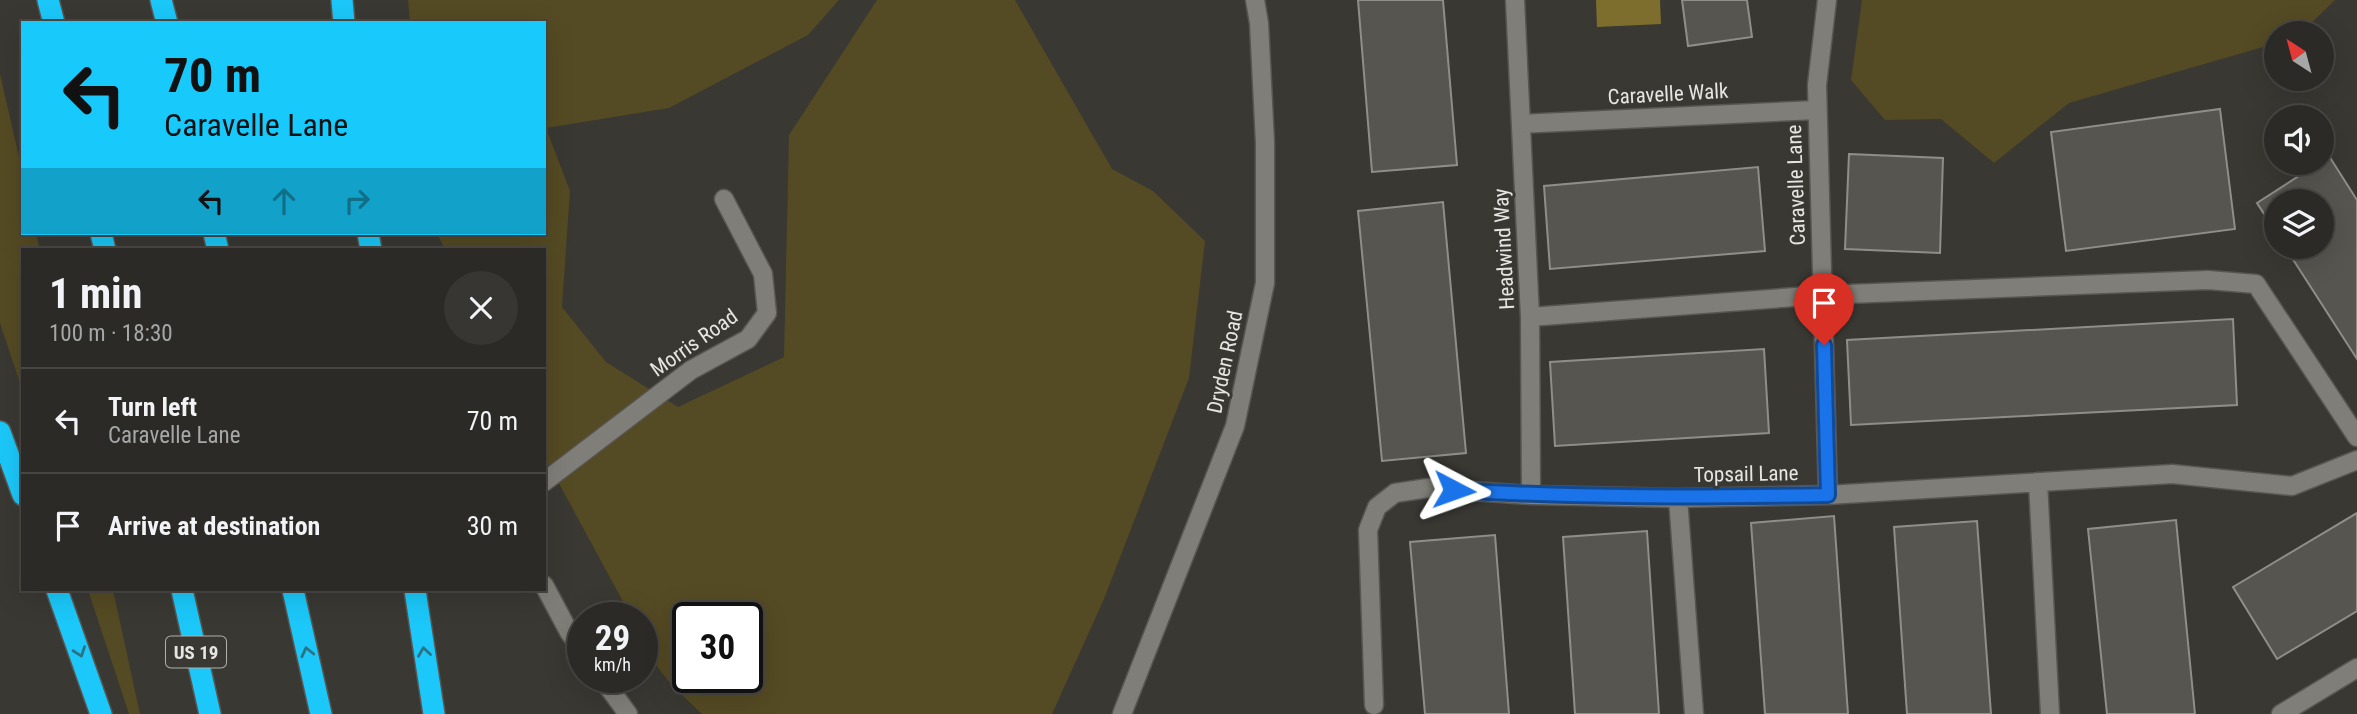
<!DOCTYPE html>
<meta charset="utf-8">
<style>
:root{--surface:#2b2a26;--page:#373632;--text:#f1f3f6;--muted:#a6a7a7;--line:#474643}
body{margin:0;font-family:"Roboto Condensed",sans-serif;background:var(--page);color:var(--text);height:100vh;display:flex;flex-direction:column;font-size:26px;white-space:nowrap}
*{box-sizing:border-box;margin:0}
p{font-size:23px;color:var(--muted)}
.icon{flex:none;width:38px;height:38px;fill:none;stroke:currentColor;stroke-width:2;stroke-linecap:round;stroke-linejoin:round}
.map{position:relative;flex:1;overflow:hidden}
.side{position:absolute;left:21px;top:248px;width:525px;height:343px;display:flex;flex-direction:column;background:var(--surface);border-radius:0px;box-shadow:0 7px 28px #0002,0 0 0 2px var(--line)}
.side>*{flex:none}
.guide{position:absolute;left:21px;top:21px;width:525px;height:214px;border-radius:0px;box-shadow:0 7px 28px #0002,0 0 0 2px var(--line);background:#17cafb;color:#111;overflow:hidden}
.needle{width:46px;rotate:324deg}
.tools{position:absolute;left:2264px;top:21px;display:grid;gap:14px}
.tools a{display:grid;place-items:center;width:70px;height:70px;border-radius:50%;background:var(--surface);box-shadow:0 7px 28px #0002,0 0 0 2px var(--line);font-size:35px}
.speed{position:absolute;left:567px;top:602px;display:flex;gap:14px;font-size:35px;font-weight:700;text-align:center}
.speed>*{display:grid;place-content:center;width:91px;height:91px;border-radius:50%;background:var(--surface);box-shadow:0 7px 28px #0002,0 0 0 2px var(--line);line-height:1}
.speed small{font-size:18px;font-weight:400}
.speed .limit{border:4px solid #111;border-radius:10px;background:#fff;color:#111}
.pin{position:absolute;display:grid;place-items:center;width:60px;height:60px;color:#fff;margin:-72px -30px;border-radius:50% 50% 50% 0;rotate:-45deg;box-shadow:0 0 7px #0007}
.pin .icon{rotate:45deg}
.me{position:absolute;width:77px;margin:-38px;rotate:94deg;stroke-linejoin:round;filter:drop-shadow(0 0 5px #0008)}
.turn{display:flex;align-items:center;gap:24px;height:147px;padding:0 28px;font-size:32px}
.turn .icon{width:91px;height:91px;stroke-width:2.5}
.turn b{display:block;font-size:49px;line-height:60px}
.lanes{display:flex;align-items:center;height:66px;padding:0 28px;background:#0003;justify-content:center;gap:35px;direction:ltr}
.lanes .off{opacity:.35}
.round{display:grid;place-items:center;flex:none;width:74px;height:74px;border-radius:37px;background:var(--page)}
.headline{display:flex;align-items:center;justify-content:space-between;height:119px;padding:0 28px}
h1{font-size:42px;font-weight:700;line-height:52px}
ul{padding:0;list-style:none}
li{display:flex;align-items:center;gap:21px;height:105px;padding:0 28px;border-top:2px solid var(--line)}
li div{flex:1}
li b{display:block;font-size:26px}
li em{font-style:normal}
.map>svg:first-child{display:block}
</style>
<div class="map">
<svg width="2357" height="714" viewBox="0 0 2357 714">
<rect width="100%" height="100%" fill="#393833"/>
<!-- green -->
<path fill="#544a23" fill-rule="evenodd" d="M408 0H839L808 35 669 108 546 128 570 191 562 307 606 362 678 407 784 357 789 135 877 0H1015L1112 169 1153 191 1205 241 1189 378 1104 599 1052 714H702C673 686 642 661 642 618H632L544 456V250H445L437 233H544V23H410ZM688 618H747V677H688Z
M1862 0H2335L2301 33H2277V43L2069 103 1994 163 1941 119 1885 120 1851 80Z
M0 74 23 174V233H36L40 250H23V392L0 323Z
M88 590H113L140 714H129Z"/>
<!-- water -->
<path fill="#7e6e2d" d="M1596 0H1660L1661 24 1597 27Z"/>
<!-- building -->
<path fill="#575550" stroke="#8f8e88" stroke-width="2" d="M1358 0H1443L1457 165 1372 172Z
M1682 0H1747L1752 37 1688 46Z
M2220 109 2235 229 2066 251 2051 132Z
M1849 154 1943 158 1940 253 1845 249Z
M2329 156 2357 200V359L2285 247H2322V201H2277V234L2257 203 2319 163H2322Z
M1758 167 1765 251 1550 269 1544 186Z
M1443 202 1466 453 1382 461 1358 211Z
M2233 319 2237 405 1851 425 1847 340Z
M1764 349 1769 433 1555 446 1550 362Z
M2357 513V611L2277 659 2233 587Z
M1834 516 1848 714H1765L1751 523Z
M2176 520 2195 714H2107L2088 529Z
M1977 521 1991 714H1907L1894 527Z
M1647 531 1659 714H1575L1563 537Z
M1495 535 1509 714H1425L1410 542Z"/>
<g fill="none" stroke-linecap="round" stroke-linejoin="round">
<defs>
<path id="minor" d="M1515 0 1530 317 1531 495
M1827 0 1817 85 1828 495
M1521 124 1817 110
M1530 317 1822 295 2208 280 2256 284 2357 437
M544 482 691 370 748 339 767 313 763 274 724 199
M2038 482 2050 714
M1678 498 1694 714
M544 585 569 632 583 651
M601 677 628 714
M1374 705 1368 530 1377 507 1395 493 1428 488 1531 495 1678 498 1828 495 2172 474 2292 486 2357 460
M1122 714 1235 426 1265 283V143L1259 23 1255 0
M2281 714 2357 668"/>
<path id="highway" d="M48 0 54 23
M161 0 167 23
M342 0 344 23
M101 233 105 250
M214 233 218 250
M368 233 371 250
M0 432 23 495
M57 590 101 714
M182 590 210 714
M293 590 321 714
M415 590 434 714"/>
</defs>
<!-- minor casing -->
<use href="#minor" stroke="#575653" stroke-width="21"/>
<!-- highway casing -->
<use href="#highway" stroke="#575653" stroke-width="24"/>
<!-- minor -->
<use href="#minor" stroke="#7f7e78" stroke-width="18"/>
<!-- highway -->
<use href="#highway" stroke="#1bc8f9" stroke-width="21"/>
</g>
<!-- one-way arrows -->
<defs><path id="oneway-chevron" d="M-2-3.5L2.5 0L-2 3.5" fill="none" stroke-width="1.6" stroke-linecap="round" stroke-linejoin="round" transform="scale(1.75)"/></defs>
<g stroke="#2d7282">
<use href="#oneway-chevron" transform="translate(80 652) rotate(70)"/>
<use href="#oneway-chevron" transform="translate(307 652) rotate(-103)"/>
<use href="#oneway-chevron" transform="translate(424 652) rotate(-98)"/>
</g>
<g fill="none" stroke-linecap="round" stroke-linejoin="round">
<defs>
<path id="route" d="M1454 490C1579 498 1703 497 1828 495L1824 345"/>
</defs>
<!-- route casing -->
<use href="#route" stroke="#114b97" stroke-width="18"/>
<!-- route -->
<use href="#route" stroke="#1a73e8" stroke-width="12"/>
</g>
<g text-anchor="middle" stroke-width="6" stroke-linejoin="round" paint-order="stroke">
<!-- shield labels -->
<rect fill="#393833" stroke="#b2b1ae" stroke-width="2" x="166" y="636.5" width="60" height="31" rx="5"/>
<g font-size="19" font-weight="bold" fill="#e6e5e2">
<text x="196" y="659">US 19</text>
</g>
<!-- street labels -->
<g font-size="21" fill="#e6e5e2" stroke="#393833">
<text transform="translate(1668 94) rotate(-3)" y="7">Caravelle Walk</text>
<text transform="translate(1796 185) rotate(-92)" y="7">Caravelle Lane</text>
<text transform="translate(1504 249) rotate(-93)" y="7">Headwind Way</text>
<text transform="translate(694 343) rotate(-35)" y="7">Morris Road</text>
<text transform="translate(1225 362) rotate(-78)" y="7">Dryden Road</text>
<text transform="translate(1746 474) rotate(-1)" y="7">Topsail Lane</text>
</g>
</g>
</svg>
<div class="tools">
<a><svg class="needle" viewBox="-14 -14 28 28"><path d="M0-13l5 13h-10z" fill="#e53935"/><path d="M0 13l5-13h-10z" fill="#a6a7a7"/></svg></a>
<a><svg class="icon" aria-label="sound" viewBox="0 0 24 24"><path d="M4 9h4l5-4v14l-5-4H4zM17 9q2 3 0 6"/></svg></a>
<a><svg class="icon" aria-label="layers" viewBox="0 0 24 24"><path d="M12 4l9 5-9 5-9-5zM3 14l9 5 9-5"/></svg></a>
</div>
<div class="speed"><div>29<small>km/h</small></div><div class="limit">30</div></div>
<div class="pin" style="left:1824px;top:345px;background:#d93025"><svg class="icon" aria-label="arrive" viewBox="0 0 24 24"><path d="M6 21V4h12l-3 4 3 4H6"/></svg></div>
<svg class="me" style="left:1454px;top:490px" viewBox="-20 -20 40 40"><path d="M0-17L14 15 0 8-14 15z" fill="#1a73e8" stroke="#fff" stroke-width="4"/></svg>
<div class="guide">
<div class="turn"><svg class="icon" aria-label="left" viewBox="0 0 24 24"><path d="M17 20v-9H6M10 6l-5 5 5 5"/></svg><div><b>70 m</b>Caravelle Lane</div></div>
<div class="lanes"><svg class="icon" aria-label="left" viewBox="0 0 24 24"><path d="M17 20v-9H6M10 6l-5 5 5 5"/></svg><svg class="icon off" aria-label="ahead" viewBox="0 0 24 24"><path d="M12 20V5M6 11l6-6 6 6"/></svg><svg class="icon off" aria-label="right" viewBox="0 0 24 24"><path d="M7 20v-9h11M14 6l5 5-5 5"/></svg></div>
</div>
<section class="side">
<div class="headline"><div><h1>1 min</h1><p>100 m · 18:30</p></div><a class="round"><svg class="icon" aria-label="close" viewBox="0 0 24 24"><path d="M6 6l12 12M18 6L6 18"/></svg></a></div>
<ul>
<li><svg class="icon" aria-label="left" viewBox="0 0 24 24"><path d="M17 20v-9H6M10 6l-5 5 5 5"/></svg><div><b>Turn left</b><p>Caravelle Lane</p></div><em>70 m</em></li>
<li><svg class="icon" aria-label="arrive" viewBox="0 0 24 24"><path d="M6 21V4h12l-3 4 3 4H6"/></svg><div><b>Arrive at destination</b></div><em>30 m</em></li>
</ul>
</section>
</div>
